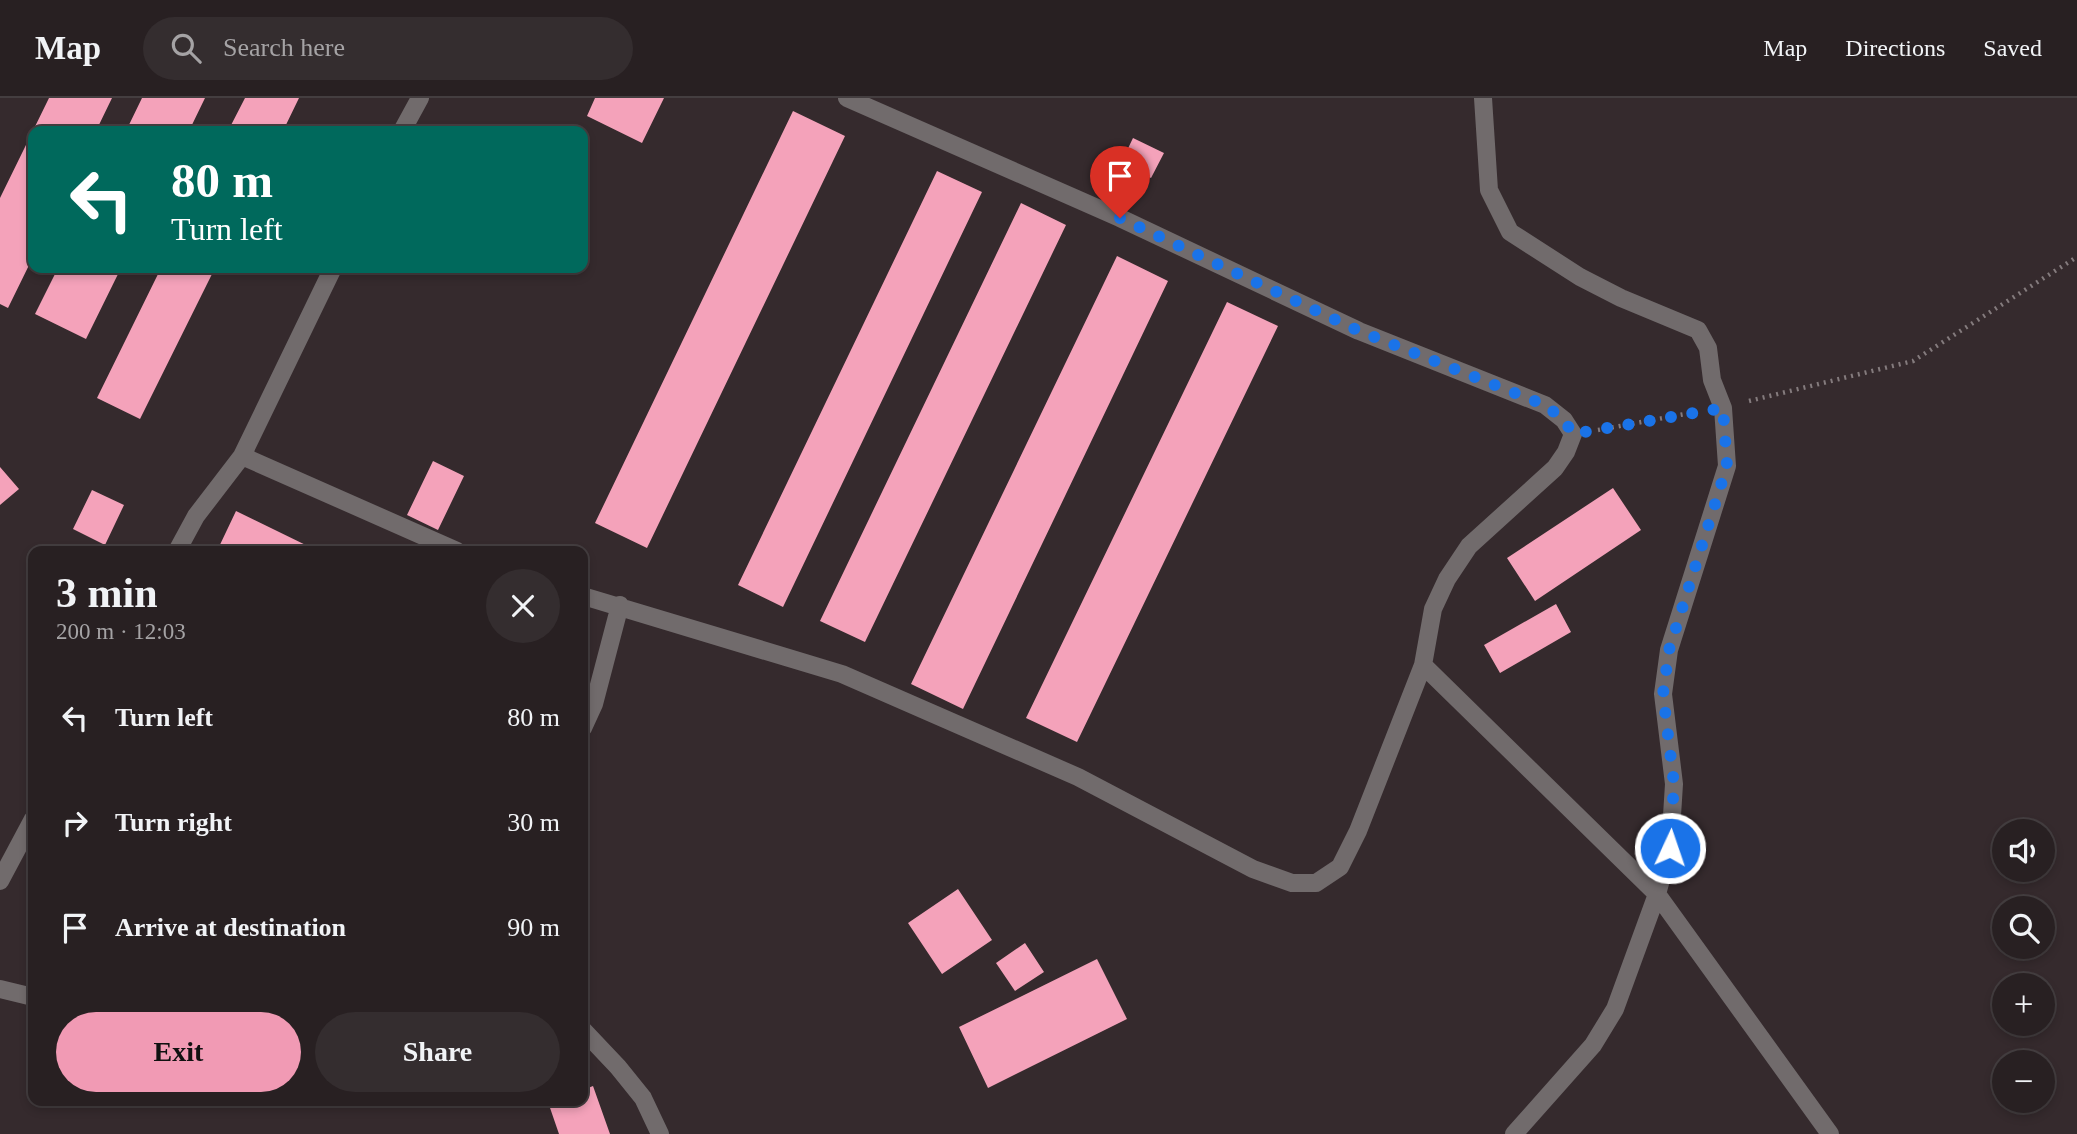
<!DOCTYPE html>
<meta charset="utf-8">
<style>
:root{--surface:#282022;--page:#342d2f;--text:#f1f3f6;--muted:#a5a3a5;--line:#443e40;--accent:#f19ab4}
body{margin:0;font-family:Georgia,serif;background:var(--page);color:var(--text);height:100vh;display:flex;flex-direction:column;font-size:26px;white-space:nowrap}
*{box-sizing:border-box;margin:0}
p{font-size:23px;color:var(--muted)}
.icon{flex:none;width:38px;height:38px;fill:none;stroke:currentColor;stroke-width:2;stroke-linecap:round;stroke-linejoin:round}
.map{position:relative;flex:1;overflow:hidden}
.drawer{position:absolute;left:28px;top:448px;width:560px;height:560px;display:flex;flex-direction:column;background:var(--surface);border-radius:14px;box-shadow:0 4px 10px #0003,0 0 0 2px var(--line)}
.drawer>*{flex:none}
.top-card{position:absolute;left:28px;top:28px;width:560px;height:147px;border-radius:14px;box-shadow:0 4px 10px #0003,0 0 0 2px var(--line);background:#00695c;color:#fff;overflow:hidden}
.controls{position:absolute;left:1992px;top:721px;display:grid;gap:14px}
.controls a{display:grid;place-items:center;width:63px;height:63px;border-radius:50%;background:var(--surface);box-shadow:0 4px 10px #0003,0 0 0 2px var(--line);font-size:35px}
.pin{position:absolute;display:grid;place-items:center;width:60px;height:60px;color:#fff;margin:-72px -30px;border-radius:50% 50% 50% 0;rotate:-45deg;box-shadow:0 0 7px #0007}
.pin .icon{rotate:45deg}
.me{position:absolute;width:77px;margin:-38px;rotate:3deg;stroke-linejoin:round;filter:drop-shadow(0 0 5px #0008)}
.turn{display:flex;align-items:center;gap:24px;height:147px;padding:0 28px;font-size:32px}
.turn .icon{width:91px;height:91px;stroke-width:2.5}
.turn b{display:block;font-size:49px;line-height:60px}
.round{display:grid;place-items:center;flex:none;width:74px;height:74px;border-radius:37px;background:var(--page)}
.overview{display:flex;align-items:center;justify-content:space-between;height:119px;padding:0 28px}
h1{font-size:42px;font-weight:700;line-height:52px}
.action{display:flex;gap:14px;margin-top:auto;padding:14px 28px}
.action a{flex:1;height:80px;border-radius:42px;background:var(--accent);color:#111;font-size:28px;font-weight:700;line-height:80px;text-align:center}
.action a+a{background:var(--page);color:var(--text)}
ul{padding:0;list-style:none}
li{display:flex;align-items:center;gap:21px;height:105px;padding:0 28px}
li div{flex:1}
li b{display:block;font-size:26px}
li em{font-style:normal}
header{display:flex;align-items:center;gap:42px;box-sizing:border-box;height:98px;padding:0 35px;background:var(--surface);border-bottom:2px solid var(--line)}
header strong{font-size:33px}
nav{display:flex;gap:38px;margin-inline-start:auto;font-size:24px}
.search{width:490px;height:63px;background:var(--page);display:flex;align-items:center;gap:18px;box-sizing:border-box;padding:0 24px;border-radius:38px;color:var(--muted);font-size:26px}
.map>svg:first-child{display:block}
</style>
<header>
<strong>Map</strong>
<div class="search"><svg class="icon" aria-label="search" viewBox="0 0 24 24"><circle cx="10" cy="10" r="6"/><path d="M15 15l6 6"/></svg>Search here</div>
<nav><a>Map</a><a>Directions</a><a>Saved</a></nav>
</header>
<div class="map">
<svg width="2077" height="1036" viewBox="0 0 2077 1036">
<rect width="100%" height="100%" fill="#352a2d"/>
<!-- building -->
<path fill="#f4a2ba" d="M49 0H112L96 33H33V159L8 210 0 206V100Z
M142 0H205L189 33H126Z
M245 0H299L283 33H228Z
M595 0H664L642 45 587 18Z
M793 13 845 38 647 450 595 425Z
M1133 40 1164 55 1151 80 1121 65Z
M937 73 982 94 783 509 738 487Z
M1021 105 1066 127 865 544 820 523Z
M1117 158 1168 183 963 611 911 586Z
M58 170H121L86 241 35 216Z
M161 170H215L140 321 97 300Z
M1227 204 1278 228 1077 644 1026 620Z
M433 363 464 378 438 432 407 417Z
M0 369 19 391 0 407Z
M1613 390 1641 432 1535 503 1507 460Z
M92 392 124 407 105 447 73 431Z
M236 413 318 453H217Z
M1556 506 1571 534 1500 575 1484 547Z
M958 791 992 842 942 876 908 825Z
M1025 845 1044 874 1015 893 996 865Z
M1097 861 1127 921 988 990 959 929Z
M593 988 610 1036H559L548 1004 583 1003V992Z"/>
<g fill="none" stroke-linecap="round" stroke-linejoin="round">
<!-- path -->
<path stroke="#847b7d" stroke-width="4.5" stroke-dasharray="2 5" stroke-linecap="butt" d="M1749 303 1913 263 2077 159
M1598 332 1696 314"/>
<!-- service -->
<path stroke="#716b6c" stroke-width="18" d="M1483 0 1489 92 1510 134 1580 179 1621 200 1698 232 1708 250 1712 282 1723 310 1727 368 1669 552 1663 596 1674 686 1670 749 1657 796 1615 911 1593 947 1514 1036
M402 33 420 0
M242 358 333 170
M177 453 196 418 242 358 457 453
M583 498 842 576 1078 679 1253 771 1292 785H1316L1340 769 1358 733 1423 567 1433 511 1447 481 1469 448 1555 370 1566 354 1573 336 1564 322 1545 307 1359 233 1120 120 847 0
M1423 567 1657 796 1830 1036
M583 630 594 606 620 507
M0 783 33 721
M0 891 33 899
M583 932 618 969 643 1000 660 1036"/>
</g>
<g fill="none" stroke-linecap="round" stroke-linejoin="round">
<!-- route -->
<path stroke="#1a73e8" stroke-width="12" stroke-dasharray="0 21.6" d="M1120 120 1359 233 1545 307 1564 322 1573 336 1723 310 1727 368 1669 552 1663 596 1674 686 1670 750"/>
</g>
</svg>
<div class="controls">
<a><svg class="icon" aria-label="sound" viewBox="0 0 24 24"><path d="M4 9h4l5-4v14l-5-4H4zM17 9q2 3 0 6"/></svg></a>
<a><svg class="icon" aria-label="search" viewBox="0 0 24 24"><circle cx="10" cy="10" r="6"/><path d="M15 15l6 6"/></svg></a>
<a>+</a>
<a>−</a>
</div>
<div class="pin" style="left:1120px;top:120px;background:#d93025"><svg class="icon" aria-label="arrive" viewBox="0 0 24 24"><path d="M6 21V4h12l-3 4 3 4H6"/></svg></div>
<svg class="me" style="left:1670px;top:750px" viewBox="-20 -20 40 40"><circle r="17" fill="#1a73e8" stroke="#fff" stroke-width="3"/><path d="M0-11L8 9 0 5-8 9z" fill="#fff"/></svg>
<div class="top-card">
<div class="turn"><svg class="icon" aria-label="left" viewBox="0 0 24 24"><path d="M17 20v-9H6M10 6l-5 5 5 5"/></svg><div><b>80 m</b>Turn left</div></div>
</div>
<section class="drawer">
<div class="overview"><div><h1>3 min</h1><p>200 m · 12:03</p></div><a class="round"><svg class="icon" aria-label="close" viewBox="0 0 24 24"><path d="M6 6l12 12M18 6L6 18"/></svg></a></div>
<ul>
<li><svg class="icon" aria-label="left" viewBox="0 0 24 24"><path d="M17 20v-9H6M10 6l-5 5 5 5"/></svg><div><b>Turn left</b></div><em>80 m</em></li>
<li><svg class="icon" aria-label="right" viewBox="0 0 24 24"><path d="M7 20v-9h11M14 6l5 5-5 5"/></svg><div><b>Turn right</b></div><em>30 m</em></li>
<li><svg class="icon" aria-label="arrive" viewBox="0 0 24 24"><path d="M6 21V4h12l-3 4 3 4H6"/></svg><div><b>Arrive at destination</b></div><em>90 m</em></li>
</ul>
<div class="action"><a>Exit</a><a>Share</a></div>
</section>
</div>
